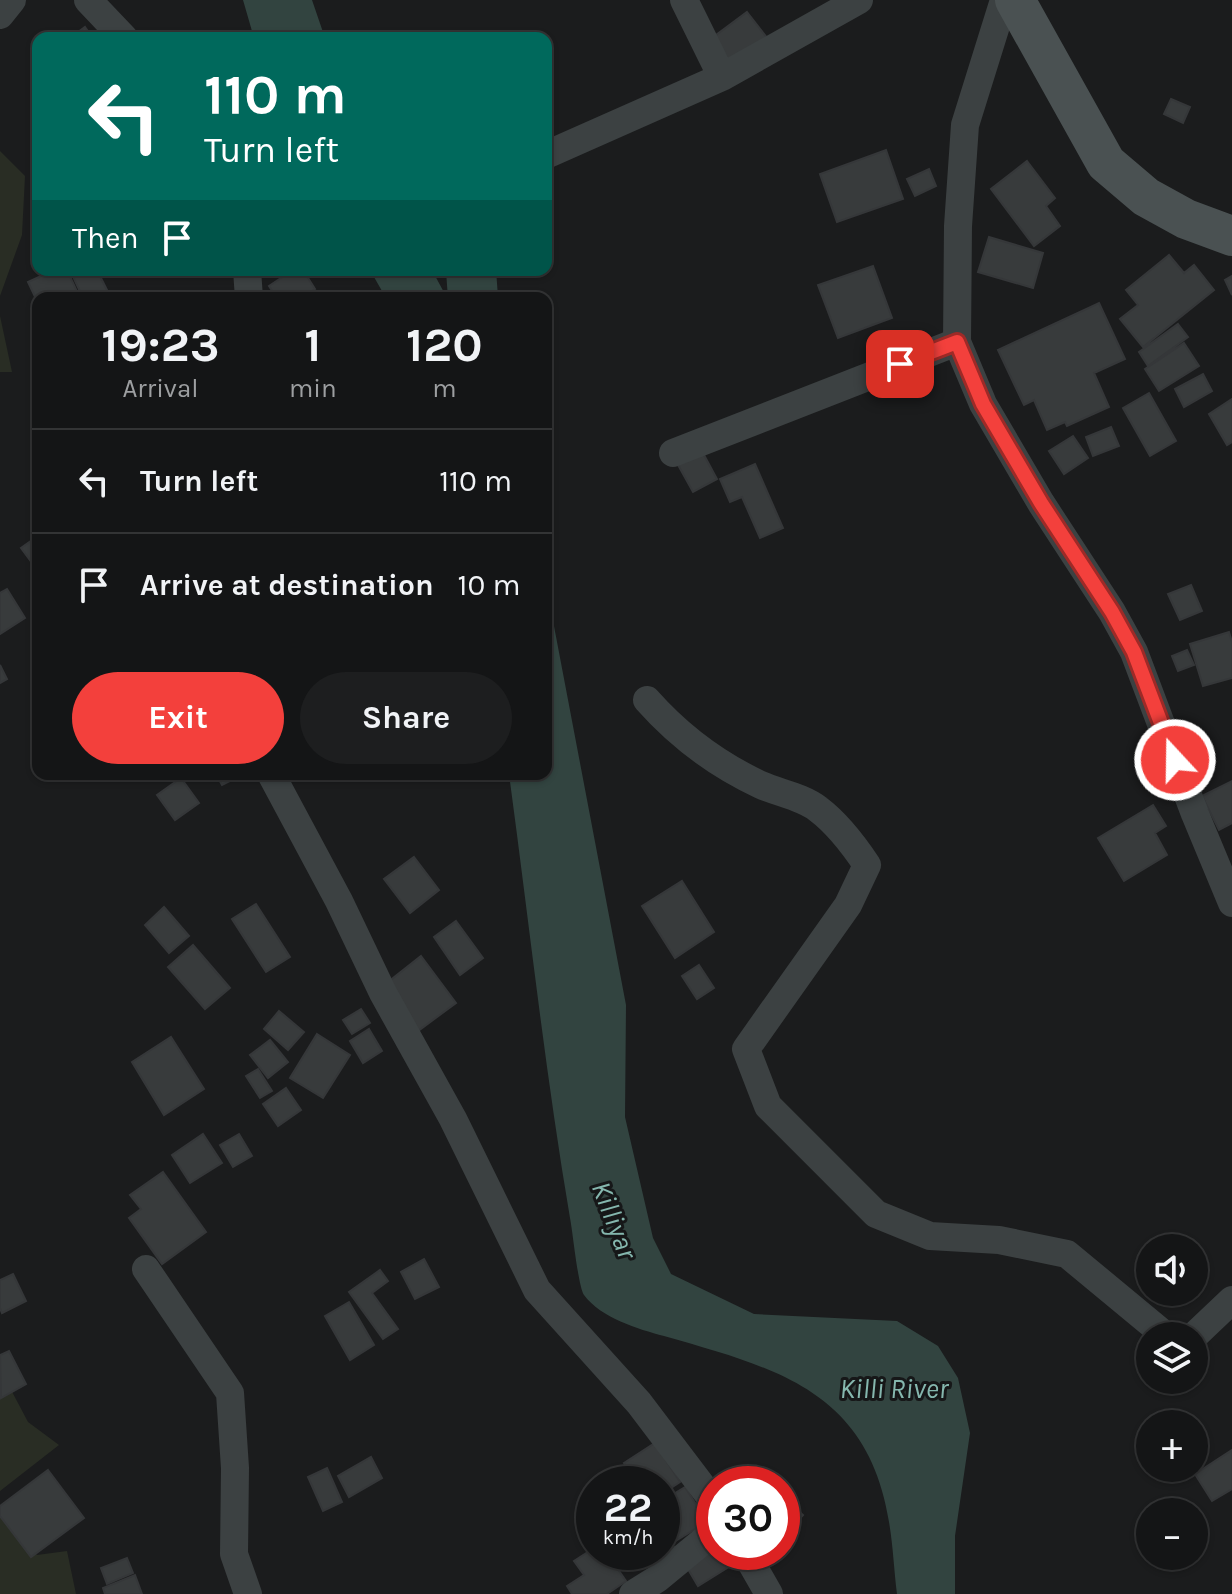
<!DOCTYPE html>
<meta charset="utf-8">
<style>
:root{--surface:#141516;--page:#1d1e1f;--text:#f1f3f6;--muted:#9d9fa1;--line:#333435;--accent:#f3403c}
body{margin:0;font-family:Karla,sans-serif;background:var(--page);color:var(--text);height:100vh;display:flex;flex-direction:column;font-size:30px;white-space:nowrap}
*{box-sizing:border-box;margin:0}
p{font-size:26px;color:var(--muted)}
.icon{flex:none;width:44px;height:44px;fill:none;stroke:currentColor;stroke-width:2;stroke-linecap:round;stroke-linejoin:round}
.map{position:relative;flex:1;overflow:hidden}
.sheet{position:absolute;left:32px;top:292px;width:520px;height:488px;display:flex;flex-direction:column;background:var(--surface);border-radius:16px;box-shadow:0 2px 6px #0004,0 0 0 2px var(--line)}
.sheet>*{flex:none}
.guide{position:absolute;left:32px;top:32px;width:520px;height:244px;border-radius:16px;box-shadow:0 2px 6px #0004,0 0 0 2px var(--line);background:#00695c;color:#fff;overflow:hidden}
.controls{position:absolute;left:1136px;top:1234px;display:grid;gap:16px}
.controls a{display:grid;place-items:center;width:72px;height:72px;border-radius:50%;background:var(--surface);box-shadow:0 2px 6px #0004,0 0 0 2px var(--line);font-size:40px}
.speed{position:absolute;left:576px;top:1466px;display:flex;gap:16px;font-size:40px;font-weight:700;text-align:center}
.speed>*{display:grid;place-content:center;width:104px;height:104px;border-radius:50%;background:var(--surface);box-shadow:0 2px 6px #0004,0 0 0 2px var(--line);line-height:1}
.speed small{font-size:20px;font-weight:400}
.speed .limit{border:12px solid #d22;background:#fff;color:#111}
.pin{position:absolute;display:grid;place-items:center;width:68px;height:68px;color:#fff;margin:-34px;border-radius:16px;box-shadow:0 4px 12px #0006}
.me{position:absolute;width:88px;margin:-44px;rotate:339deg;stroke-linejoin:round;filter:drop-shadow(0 0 6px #0008)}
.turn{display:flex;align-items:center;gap:28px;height:168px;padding:0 40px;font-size:36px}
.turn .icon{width:104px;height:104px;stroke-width:2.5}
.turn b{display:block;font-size:56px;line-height:68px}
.then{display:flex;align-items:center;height:76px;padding:0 40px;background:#0003;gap:16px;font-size:30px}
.eta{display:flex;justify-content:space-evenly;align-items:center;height:136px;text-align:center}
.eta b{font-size:48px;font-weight:700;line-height:56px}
.cta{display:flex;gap:16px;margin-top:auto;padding:16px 40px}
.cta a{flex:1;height:92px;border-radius:48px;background:var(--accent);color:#fff;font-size:32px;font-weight:700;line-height:92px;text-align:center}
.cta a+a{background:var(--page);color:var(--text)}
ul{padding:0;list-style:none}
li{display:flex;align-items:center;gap:24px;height:104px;padding:0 40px;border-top:2px solid var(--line)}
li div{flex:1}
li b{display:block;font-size:30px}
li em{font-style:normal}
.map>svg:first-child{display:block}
</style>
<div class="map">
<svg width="1232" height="1594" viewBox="0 0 1232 1594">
<rect width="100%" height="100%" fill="#1b1c1d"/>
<!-- green -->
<path fill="#292d24" d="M0 151 25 176 22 235 0 296Z
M0 316 12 372H0Z
M9 1386 28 1422 59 1445 0 1491V1392Z
M0 1506 37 1555 67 1551 76 1594H0Z"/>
<!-- water -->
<path fill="#324440" d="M243 0H312L325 38H254Z
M370 270H432L447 298H386Z
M546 584 626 1005 625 1117 653 1238 671 1274 754 1314 897 1321 938 1346 958 1378 970 1433 955 1536V1594H897C894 1570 893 1545 889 1522 868 1390 775 1368 664 1336 638 1329 601 1318 584 1295 578 1286 573 1233 570 1218 545 1071 529 922 509 774H546Z"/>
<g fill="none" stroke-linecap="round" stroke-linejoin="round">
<!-- river -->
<path stroke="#324440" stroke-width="50" d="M471 270 473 298"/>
</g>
<!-- building -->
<path fill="#383b3c" stroke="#353739" stroke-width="2" d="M747 12 768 39 733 65 712 38Z
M85 27 93 38H70Z
M1171 99 1190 107 1183 123 1164 114Z
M886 150 903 199 837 222 820 174Z
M1027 161 1055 198 1046 206 1060 226 1034 246 991 189Z
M929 169 936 186 915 196 907 179Z
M989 237 1043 253 1033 288 978 272Z
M1169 255 1184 273 1194 265 1214 290 1143 347 1120 319 1138 305 1126 290Z
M873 266 892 318 838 338 818 285Z
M54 270H67L80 298H38V303L28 282Z
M70 270H97L111 298H83Z
M293 270H303L315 289 302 298H277L269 286Z
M1232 276V295L1225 280Z
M1099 303 1125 359 1094 373 1109 407 1067 426 1065 422 1047 430 1034 400 1024 405 998 350Z
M1178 324 1188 337 1148 366 1139 352Z
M1184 343 1199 366 1159 391 1145 369Z
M1203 374 1212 391 1184 407 1175 389Z
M1149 393 1176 441 1150 456 1123 408Z
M1232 399V442L1227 445 1209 414Z
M1111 427 1119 446 1093 456 1086 437Z
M1073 436 1088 458 1064 474 1049 451Z
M696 440 717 479 693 492 672 454Z
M755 464 783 528 760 538 742 497 730 502 720 479Z
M38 536V571L21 548Z
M1191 585 1202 611 1180 620 1168 594Z
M7 589 25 618 0 634V593Z
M1229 632 1232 642V678L1203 686 1190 644Z
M1187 650 1194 665 1178 671 1172 656Z
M0 665 7 679 0 683Z
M216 774H241L242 775 222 785Z
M181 778 199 803 175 820 157 795Z
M1232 781V823L1219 830 1202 796Z
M1153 805 1166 826 1155 833 1167 855 1124 881 1098 838Z
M414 857 439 890 410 913 384 879Z
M682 881 714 932 675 958 642 906Z
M256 904 290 957 266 972 232 919Z
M164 907 189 936 169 953 145 925Z
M456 921 483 958 460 975 434 937Z
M193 945 230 988 205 1009 168 967Z
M421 956 456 1003 418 1031 383 986Z
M699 965 714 988 697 999 682 976Z
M361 1009 370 1023 352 1034 343 1020Z
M279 1011 304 1032 288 1050 264 1029Z
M369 1029 382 1051 363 1063 350 1041Z
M317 1034 350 1055 323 1098 290 1078Z
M171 1037 204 1089 164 1115 132 1062Z
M270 1040 288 1062 268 1078 250 1055Z
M258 1069 272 1091 260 1098 246 1076Z
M286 1088 301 1110 278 1126 263 1104Z
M203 1134 222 1163 190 1183 172 1155Z
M239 1134 252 1156 233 1167 220 1145Z
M163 1172 206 1232 162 1264 129 1218 141 1209 130 1195Z
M424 1259 439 1287 415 1299 401 1272Z
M380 1270 388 1281 372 1293 398 1329 383 1339 349 1292Z
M13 1274 26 1301 2 1313 0 1308V1280Z
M349 1302 374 1345 350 1360 325 1316Z
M9 1351 26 1384 1 1398 0 1355Z
M655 1443 680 1482 662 1494V1484H638L624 1463Z
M1232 1450V1489L1212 1501 1195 1474Z
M371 1457 382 1478 349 1497 338 1476Z
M327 1468 342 1502 323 1511 308 1477Z
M48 1470 84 1518 31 1557 0 1516V1506Z
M685 1487 707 1522 662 1549V1501Z
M782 1496 803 1515 785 1535 782 1532Z
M714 1536V1552H724L732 1565 698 1586 675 1547Z
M594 1548V1552H606L626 1581 607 1594H572L567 1586 584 1575 574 1561Z
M127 1558 133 1573 107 1584 101 1568Z
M135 1575 142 1594H105L103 1588Z"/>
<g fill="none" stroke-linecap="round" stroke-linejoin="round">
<!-- street -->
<path stroke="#3c4142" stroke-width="28" d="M88 0 124 38
M684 0 722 77
M1004 0 965 125 958 226 957 342 983 404 1041 503 1112 612 1134 652 1195 814 1232 903
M0 15 12 0
M546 155 722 77 859 0
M247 270 249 298
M673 453 957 342
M647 700C678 735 718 765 761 785 779 793 803 797 818 809 838 824 853 844 867 865L848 905 746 1049 768 1106 876 1214 930 1236 999 1240 1067 1254 1166 1336
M271 774 339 901 383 993 453 1119 537 1290 639 1403 714 1502
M146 1269 230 1393 235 1468 234 1554 248 1594
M1194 1336 1232 1300
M745 1552 769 1594
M633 1594 657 1579 714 1532"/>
<!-- secondary -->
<path stroke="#4a5152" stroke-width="40" d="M1015 0 1106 163 1146 197 1186 219 1232 236"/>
</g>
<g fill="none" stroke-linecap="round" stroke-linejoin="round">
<defs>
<path id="route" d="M900 364 957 342 983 404 1041 503 1112 612 1134 652 1175 760"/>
</defs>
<!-- route casing -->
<use href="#route" stroke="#9e2a27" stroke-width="20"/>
<!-- route -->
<use href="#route" stroke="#f3403c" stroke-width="14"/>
</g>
<g text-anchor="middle" stroke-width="6" stroke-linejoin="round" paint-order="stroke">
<!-- water labels -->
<g font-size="28" font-style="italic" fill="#85b7ae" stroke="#161718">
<text transform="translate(615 1220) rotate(69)" y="10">Killiyar</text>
<text x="894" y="1398">Killi River</text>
</g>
</g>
</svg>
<div class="controls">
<a><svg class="icon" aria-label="sound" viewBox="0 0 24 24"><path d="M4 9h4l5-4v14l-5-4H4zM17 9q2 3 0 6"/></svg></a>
<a><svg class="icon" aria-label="layers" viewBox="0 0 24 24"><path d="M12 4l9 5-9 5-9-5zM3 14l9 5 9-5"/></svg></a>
<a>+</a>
<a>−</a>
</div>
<div class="speed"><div>22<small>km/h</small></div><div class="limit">30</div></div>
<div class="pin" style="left:900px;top:364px;background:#d93025"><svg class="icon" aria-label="arrive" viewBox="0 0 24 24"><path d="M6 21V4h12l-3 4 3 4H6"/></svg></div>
<svg class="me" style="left:1175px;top:760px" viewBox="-20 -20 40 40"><circle r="17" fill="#f3403c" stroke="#fff" stroke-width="3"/><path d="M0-11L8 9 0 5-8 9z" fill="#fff"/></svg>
<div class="guide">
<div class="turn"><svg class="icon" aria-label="left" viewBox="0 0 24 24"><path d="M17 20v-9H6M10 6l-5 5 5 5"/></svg><div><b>110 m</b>Turn left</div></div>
<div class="then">Then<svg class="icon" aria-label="arrive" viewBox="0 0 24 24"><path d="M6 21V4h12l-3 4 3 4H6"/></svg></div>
</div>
<section class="sheet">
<div class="eta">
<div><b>19:23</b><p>Arrival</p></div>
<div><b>1</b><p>min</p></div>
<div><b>120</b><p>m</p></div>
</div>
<ul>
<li><svg class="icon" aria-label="left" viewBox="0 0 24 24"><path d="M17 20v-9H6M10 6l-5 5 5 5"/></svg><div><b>Turn left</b></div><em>110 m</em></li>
<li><svg class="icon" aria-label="arrive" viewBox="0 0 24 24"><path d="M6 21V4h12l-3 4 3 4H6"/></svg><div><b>Arrive at destination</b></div><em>10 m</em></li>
</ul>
<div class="cta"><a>Exit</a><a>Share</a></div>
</section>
</div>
